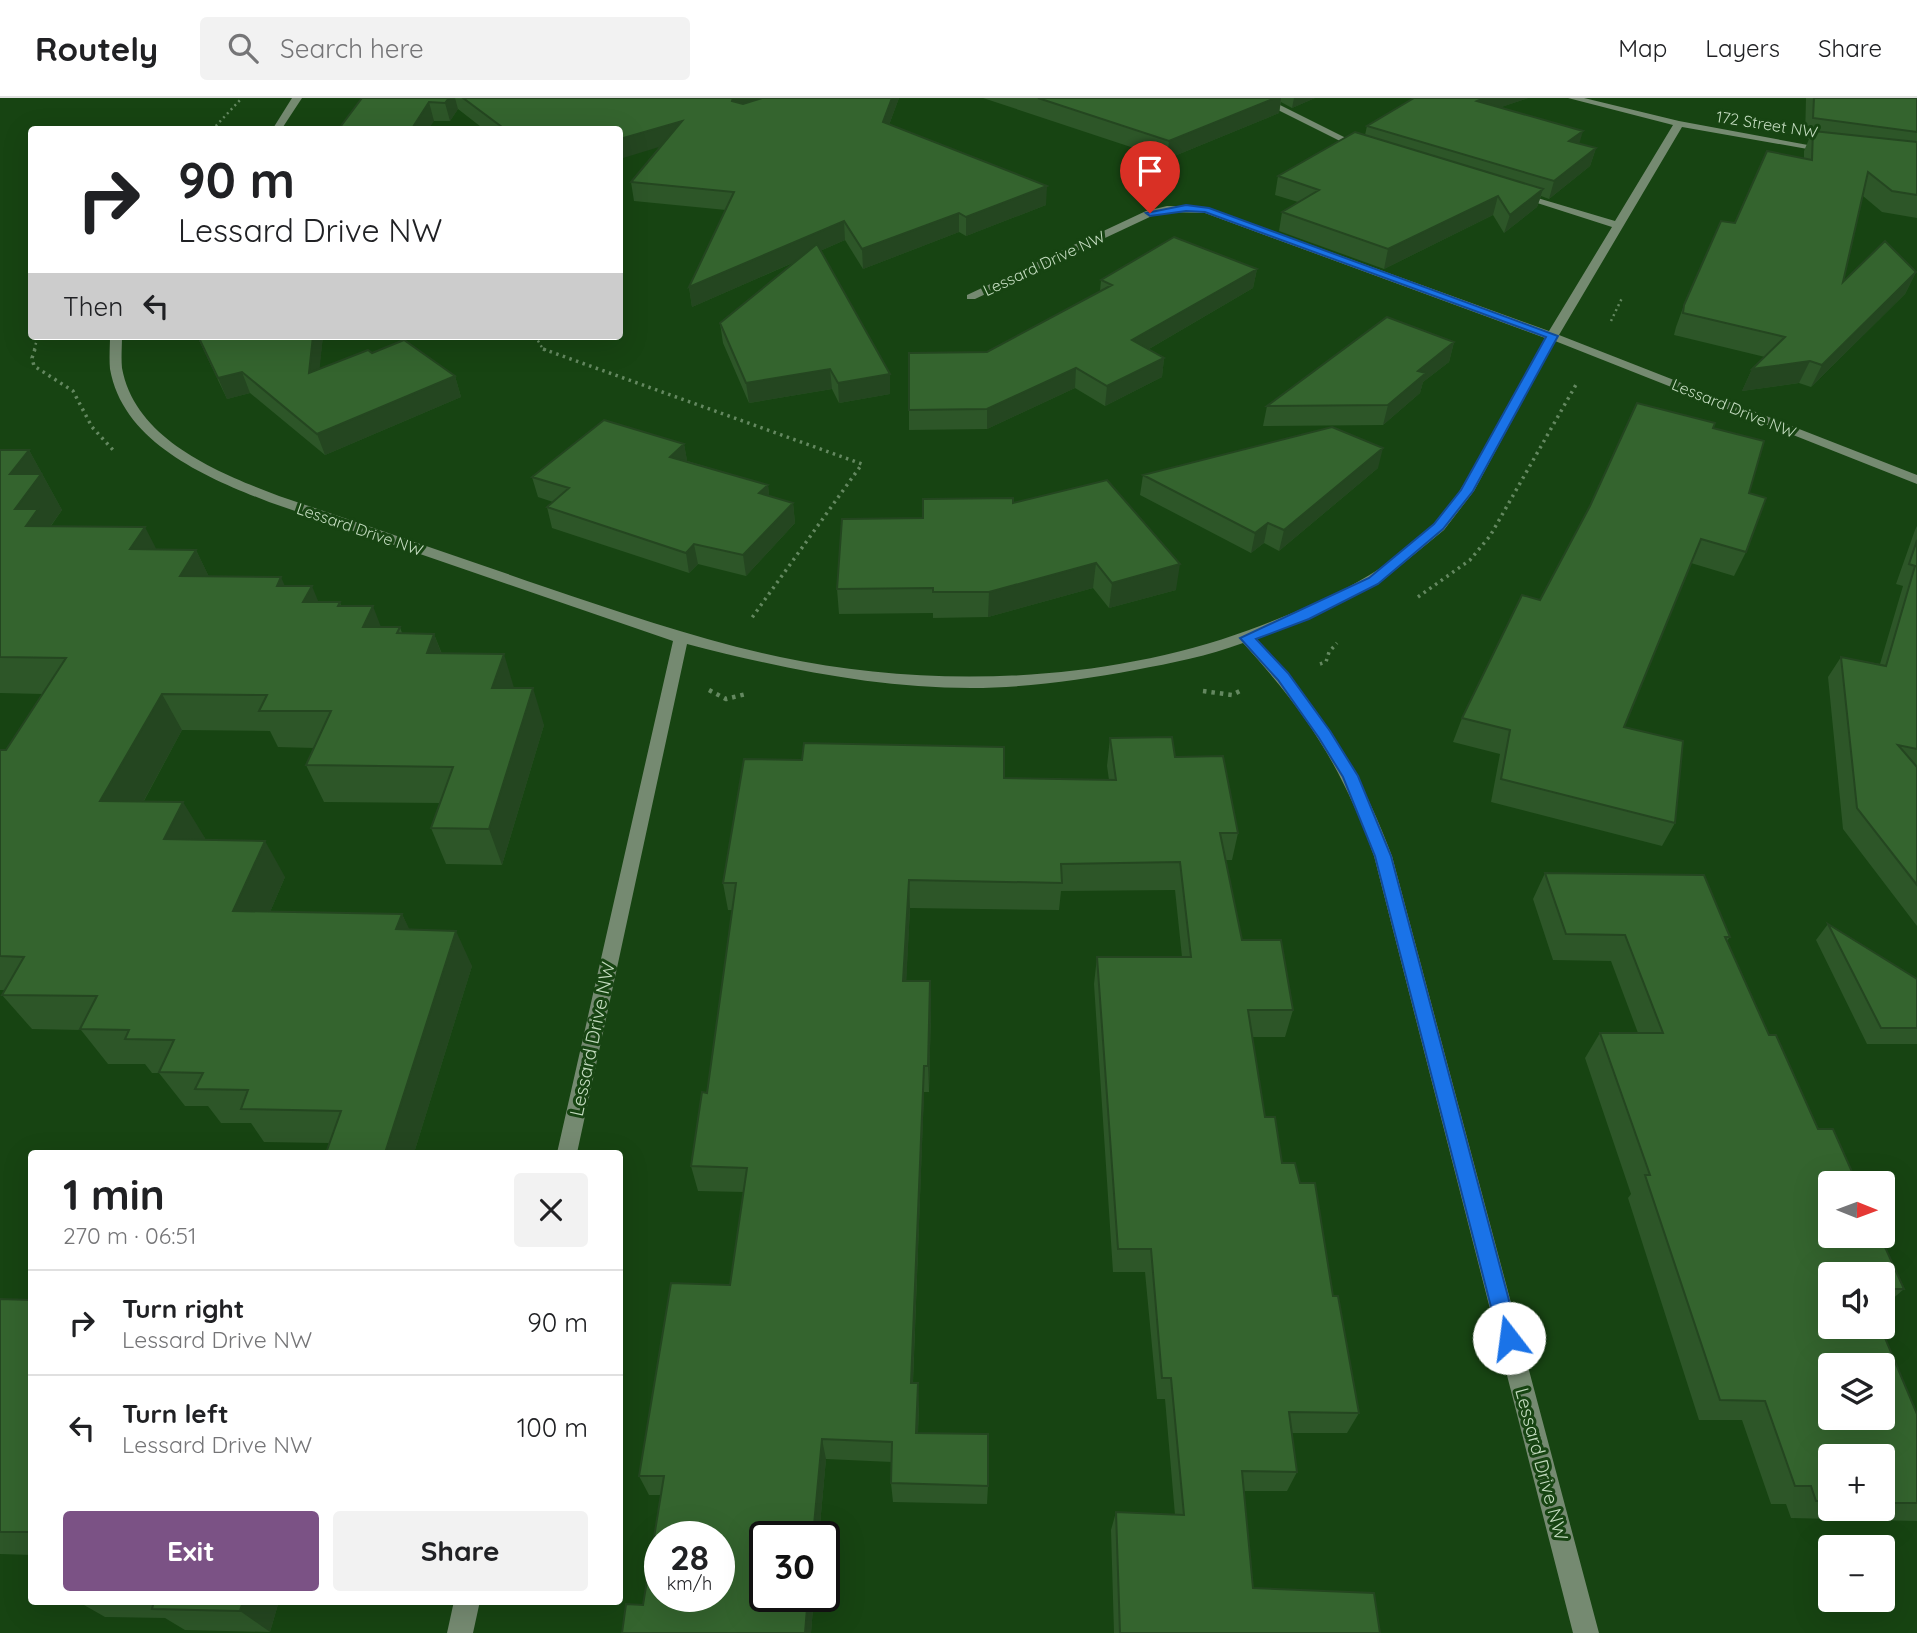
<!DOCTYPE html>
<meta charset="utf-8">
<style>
:root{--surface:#fff;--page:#f2f2f2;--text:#202124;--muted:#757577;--line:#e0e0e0;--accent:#7b5285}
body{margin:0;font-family:Quicksand,sans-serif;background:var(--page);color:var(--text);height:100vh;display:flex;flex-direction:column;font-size:26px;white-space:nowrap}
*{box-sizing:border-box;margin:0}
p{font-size:23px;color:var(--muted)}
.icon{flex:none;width:38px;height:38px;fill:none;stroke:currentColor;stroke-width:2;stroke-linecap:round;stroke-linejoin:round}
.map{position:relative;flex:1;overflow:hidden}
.details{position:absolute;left:28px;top:1052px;width:595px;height:455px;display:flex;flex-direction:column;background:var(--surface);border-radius:7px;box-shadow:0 7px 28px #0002}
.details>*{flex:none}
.banner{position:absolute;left:28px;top:28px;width:595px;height:214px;border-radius:7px;box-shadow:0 7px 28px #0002;background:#fff;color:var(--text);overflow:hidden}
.needle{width:46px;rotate:91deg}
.tools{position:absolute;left:1818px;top:1073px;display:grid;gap:14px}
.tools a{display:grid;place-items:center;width:77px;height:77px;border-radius:7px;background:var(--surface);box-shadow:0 7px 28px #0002;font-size:35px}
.speed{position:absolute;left:644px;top:1423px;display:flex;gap:14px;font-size:35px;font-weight:700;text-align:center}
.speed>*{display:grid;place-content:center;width:91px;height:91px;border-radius:50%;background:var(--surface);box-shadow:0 7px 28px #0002;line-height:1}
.speed small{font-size:18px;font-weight:400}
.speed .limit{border:4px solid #111;border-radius:10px;background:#fff;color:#111}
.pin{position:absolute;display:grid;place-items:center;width:60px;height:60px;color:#fff;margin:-72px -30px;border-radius:50% 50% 50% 0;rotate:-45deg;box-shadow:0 0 7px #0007}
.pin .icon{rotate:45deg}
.me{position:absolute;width:77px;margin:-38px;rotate:345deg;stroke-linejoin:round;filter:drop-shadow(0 0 5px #0008)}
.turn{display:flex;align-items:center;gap:24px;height:147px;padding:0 35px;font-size:32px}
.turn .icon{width:91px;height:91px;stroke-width:2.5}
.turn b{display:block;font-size:49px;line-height:60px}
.then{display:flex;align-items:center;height:66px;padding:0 35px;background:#0003;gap:14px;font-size:26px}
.round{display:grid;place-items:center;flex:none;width:74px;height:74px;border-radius:7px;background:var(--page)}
.summary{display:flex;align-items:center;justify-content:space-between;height:119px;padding:0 35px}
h1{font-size:42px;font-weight:700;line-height:52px}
.primary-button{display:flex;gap:14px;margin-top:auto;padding:14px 35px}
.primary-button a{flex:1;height:80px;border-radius:7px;background:var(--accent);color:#fff;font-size:28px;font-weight:700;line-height:80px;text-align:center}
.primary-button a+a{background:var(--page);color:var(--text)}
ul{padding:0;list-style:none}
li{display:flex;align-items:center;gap:21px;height:105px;padding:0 35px;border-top:2px solid var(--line)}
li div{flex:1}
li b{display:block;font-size:26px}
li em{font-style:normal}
header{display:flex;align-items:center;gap:42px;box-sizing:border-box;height:98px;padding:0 35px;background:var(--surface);border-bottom:2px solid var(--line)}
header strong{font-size:33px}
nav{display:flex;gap:38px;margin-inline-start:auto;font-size:24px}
.search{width:490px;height:63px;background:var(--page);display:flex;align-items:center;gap:18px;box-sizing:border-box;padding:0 24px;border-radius:7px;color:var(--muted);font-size:26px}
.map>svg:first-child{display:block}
</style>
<header>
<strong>Routely</strong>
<div class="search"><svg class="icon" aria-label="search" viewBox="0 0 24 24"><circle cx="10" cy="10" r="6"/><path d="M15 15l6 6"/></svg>Search here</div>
<nav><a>Map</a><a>Layers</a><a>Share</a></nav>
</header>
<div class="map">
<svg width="1917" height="1535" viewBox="0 0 1917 1535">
<rect width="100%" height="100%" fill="#174412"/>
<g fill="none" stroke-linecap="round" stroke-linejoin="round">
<!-- path-far2 -->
<path stroke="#648860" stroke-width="2.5" stroke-dasharray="2 3.5" stroke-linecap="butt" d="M212 32 242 0
M1611 223 1622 200
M535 238 543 251 547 252
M34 252 38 238"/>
<!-- path-far1 -->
<path stroke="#648860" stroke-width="3.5" stroke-dasharray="2.5 4.5" stroke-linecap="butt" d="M35 251 32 260 34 268 73 293 92 329 114 353
M543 251 862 366 751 521
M1418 499 1470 462 1490 438 1577 285
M1320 566 1326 564 1329 554 1337 545"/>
<!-- path -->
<path stroke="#648860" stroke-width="4.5" stroke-dasharray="3.5 5" stroke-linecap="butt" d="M709 592 726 601 746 596
M1203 593 1232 597 1242 592"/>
<!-- minor -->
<path fill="#758a71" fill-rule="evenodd" d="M292 0H302L281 32H272Z
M1254 0H1266L1368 51 1360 53Z
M1568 0H1584L1679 23 1835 52 1830 55 1682 29 1559 237 1917 377V386L1555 243 1474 393 1444 432 1378 486 1309 520 1256 540C1320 609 1359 670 1392 758L1599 1535H1573L1374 758C1342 669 1307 615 1243 545 1208 558 1172 565 1135 572 1081 582 1026 590 971 590 874 590 780 570 687 546L577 1055H557L673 543 269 404C207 380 123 345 110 271 109 260 110 248 110 238H122C122 248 121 260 122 270 135 342 219 375 279 398 368 428 456 458 545 489 623 515 699 542 780 559 930 591 1104 585 1249 532 1316 507 1385 478 1435 425 1458 401 1473 370 1489 341 1508 307 1527 273 1545 240L1205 115 1167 114 1154 117 975 201H967V197L1146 113 1167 108 1206 109 1549 233 1612 129 1512 97 1521 95 1615 123 1673 27Z
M454 1503H480L473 1535H447Z"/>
</g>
<!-- wall -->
<path fill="#2d5628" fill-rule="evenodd" d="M362 0H899L889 27 1046 107 966 138 959 134 863 171 845 142 820 153 890 296 839 305 832 291 749 305 723 245 720 225 795 164 692 209 689 189 726 112 634 103 631 84 660 48 620 32H485L458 11 450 23H434Z
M983 0H1315L1292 10 1281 4 1279 15 1167 61Z
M1414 0H1528L1501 9 1579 46 1596 50 1590 68 1549 101 1541 98 1537 109 1504 135 1493 117 1384 171 1279 133 1282 114 1298 104 1275 97 1278 78 1365 37 1367 28Z
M1806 0H1917V120L1882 114 1863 98 1843 184 1916 174 1905 196 1811 289 1799 285 1742 293 1752 271 1765 259 1674 237 1676 229 1684 207 1735 125 1804 60V53L1809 41 1805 40Z
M1257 171 1253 190 1149 251 1164 260 1162 279 1105 308 1075 290 987 331 909 332V312L987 254 1100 193 1101 182Z
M197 238H323L319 271 372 255 455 278 461 299 325 357 250 295 227 301Z
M1454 244 1449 264 1423 284 1420 295 1383 327 1263 328 1267 308Z
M684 346 687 363 768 387 769 398 793 405 795 425 746 478 698 466 689 475 552 430 547 409 553 404 538 399 532 379Z
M0 352H29L62 412 51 428 156 452H196L209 479 285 488 319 504H340L341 508 381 529H400L402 535 434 536 442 556 514 590 544 627 502 767 446 766 431 730 440 705 324 704 306 667 314 650 278 649 270 633 182 632 144 703 205 740 204 742 285 779 270 814 402 816 409 832 472 868 414 1055H326L329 1045 264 1044 251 1025H221L208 1008H185L159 975H152L145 966H108L81 932 32 931 2 897 5 892H0V652H6L42 596 0 595Z
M1378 370 1279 453 1264 445 1251 455 1140 397 1143 377Z
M1749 395 1746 454 1734 478 1691 465 1624 629 1675 725 1662 748 1491 704 1500 656 1453 644 1462 620 1540 502Z
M1013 405 1176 492 1109 510 1093 490 988 519 933 520V515L839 516 837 491 923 420Z
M1917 428V828L1843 731 1828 579 1841 559 1880 566 1903 488 1896 486 1915 432Z
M1110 640 1175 659 1238 735 1232 762H1226L1242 842 1293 912 1285 939H1252L1265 1019 1282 1065 1300 1085 1333 1198 1359 1315 1347 1335H1292L1297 1374 1287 1393H1244L1253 1490 1380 1535H1114L1111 1432 1116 1414 1175 1417 1165 1301H1157L1145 1174H1113L1094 886 1097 859H1182L1175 792 1061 793 1059 812 910 810 906 883H930L931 910 929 994H924L913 1285 919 1306 918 1335 988 1388 987 1406 893 1404 891 1385 892 1364 826 1361 819 1438H765V1498H814L811 1535H622L643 1507 661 1397H649L639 1378 730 1187 744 1094 698 1093 691 1068 707 995 732 812H728L723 785 1004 680 1109 682 1107 668Z
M1545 775 1730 839 1727 843 1769 937 1904 1191 1883 1209V1176H1830L1917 1316V1423L1791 1420 1786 1406H1771L1742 1322H1699L1628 1100 1631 1096 1585 960 1600 935H1638L1611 863 1553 862 1533 801ZM1830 1358H1883V1410H1830Z
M1828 826 1917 881V946H1867L1816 842Z
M0 1201 32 1202V1457L0 1456Z
M77 1503H279L270 1534 185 1532 165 1520 105 1519Z"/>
<!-- shaded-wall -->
<path fill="#244620" d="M449 0H455L458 11 450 23 445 5Z
M733 0H787L734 21 732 3Z
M892 0H899L883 43V24Z
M1275 0H1281L1279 15 1167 61 1169 43Z
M1294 0H1315L1292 10Z
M1484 0H1528L1472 19 1477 3Z
M429 4 434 23 428 32H411Z
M682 23 685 41 620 61V41Z
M1583 33 1578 50 1569 43Z
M1596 50 1590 68 1549 101 1554 83Z
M1047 88 1046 107 966 138V119Z
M1543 91 1537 109 1504 135 1510 117Z
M1498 98 1493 117 1384 171 1388 151Z
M959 115V134L863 171 862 151Z
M844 123 845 142 692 209 689 189Z
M1257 171 1253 190 1130 262 1132 242Z
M1916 174 1905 196 1811 289 1822 267Z
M313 238H323L317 296 309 275Z
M1454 244 1449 264 1423 284 1420 295 1383 327 1388 307 1418 273Z
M1164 260 1162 279 1105 308 1107 288Z
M1810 263 1799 285 1742 293 1752 271Z
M1076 270 1075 290 987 331V311Z
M830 271 832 291 749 305 746 285Z
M242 274 250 295 227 301 218 280Z
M890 276V296L839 305 838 285Z
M455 278 461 299 325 357 317 336Z
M684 346 688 367 670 359Z
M1383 350 1378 370 1279 453 1284 432Z
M29 352 62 412 49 430 47 465 15 411 10 376Z
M768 387 770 407 759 395Z
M793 405 795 425 746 478 743 457Z
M1268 425 1264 445 1251 455 1255 435Z
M145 429 164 466 130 451Z
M694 446 698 466 689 475 686 455Z
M196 452 214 489 180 478Z
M1096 465 1093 490 988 519 989 494Z
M1180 466 1176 492 1109 510 1112 485Z
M281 479 297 516 277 488Z
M312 488 327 525 303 504Z
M373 508 387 545 363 529Z
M434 536 448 573 427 555Z
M504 556 515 593 492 590Z
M533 590 544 627 502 767 489 731Z
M162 596 182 632 124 739 100 703Z
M183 704 205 740 187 777 164 741Z
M265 743 285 779 255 849 233 813Z
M909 782 910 810 905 910 903 883Z
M402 816 419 851 396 831Z
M456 833 472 868 414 1055H385Z
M930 883 931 910 929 994 928 968Z
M924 968V994L912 1306 911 1285Z
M918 1285 919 1306 917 1355 916 1335Z
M822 1341 826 1361 819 1438H813Z
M808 1498H814L811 1535H805Z
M243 1503H279L270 1534 240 1513Z"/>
<!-- building -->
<path fill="#34642e" stroke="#244620" stroke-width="2" fill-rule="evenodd" d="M362 0H449L445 5 429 4 411 32H338Z
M463 0H733L732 3 743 6 762 0H892L883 24 1047 88 966 119 959 115 862 151 844 123 689 189 734 94 631 84 682 23 620 41V32H506Z
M1038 0H1275L1169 43Z
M1414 0H1484L1477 3 1583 33 1569 43 1596 50 1554 83 1367 28Z
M1814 0H1917V34L1813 20Z
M1813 33 1917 44V97L1892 93 1868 74 1843 184 1885 143 1916 174 1822 267 1810 263 1752 271 1785 239 1683 215 1684 207 1721 123 1735 125 1767 53 1812 62Z
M1355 34 1543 91 1510 117 1498 98 1388 151 1282 114 1319 92 1278 78Z
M1174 139 1257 171 1132 242 1164 260 1107 288 1076 270 987 311 909 312V255L987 254 1112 187 1101 182Z
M817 146 890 276 838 285 830 271 746 285 720 225Z
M1387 219 1454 244 1418 273 1426 275 1388 307 1267 308Z
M198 238H313L309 275 368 252 372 255 404 242 455 278 317 336 242 274 218 280Z
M1637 305 1715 325 1713 330 1764 343 1749 395 1766 400 1746 454 1701 441 1624 629 1683 643 1675 725 1501 681 1510 632 1462 620 1522 497 1540 502 1590 408Z
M604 322 684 346 670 359 768 387 759 395 793 405 743 457 694 446 686 455 547 409 569 390 532 379Z
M1332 329 1383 350 1284 432 1268 425 1255 435 1143 377Z
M0 352H29L10 376H41L15 411H38L26 428 145 429 130 451 196 452 180 478 281 479 277 488H312L303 504H340L338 508H373L363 529H400L397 535 434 536 427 555 504 556 492 590H533L489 731 431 730 453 669 306 667 331 613H259L267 597 162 596 100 703 183 704 164 741 265 743 233 813 402 816 396 831 456 833 385 1055H326L341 1013 241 1011 248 992 195 991 203 975 159 974 174 942 125 941 129 932 80 931 97 898 2 897 24 859 0 858V652H6L66 560 0 559Z
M1107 382 1180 466 1112 485 1096 465 989 494H933V490L837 491 842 421 923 420V401L1013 400V405Z
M1917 442V651L1898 647 1917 669V787L1857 710 1841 559 1886 568 1915 468 1909 466Z
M1172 639 1175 659 1223 658 1238 735H1220L1242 842H1281L1293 912H1248L1265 1019H1275L1282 1065H1295L1300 1085H1315L1333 1198H1338L1359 1315 1289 1314 1297 1374 1242 1373 1253 1490 1374 1495 1380 1535H1120L1116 1414 1184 1417 1171 1280H1162L1151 1151H1118L1097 859H1191L1180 764 1061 766 1062 785 909 782 903 883H930L928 968H924L911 1285H918L916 1335 988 1336V1388L891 1385 892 1344 822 1341 813 1438H765V1498H808L805 1535H622L626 1506 643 1507 664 1378H639L671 1185 730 1187 747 1070 691 1068 702 994 707 995 736 785H723L744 661 802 662 804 645 1004 649V680L1116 682 1110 640ZM660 1438H719V1498H660Z
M1545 775 1704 777 1730 839H1725L1769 937H1776L1818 1031H1833L1857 1085H1830V1138H1880L1904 1191H1883V1176H1830V1228H1880L1917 1316V1405H1883V1358H1830V1403H1816L1811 1388H1795L1765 1303 1720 1302 1645 1077H1650L1600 935H1663L1625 837 1566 836ZM1830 1267H1883V1320H1830Z
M1828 826 1917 881V930H1881Z
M0 1201 32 1202V1434H0Z
M154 1503H243L240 1513 152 1511Z"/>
<!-- route -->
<path fill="#1a73e8" stroke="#114b97" stroke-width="2" d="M1186 107 1209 110 1558 238 1473 393 1443 431 1378 486 1309 521 1256 541 1288 575 1330 633 1358 678 1391 758 1519 1240 1516 1247 1509 1250 1502 1247 1499 1240 1375 758 1343 679 1319 640 1278 582 1240 540 1369 480 1434 426 1461 392 1546 239 1205 114 1186 113 1150 118 1146 115Z"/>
<g text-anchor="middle" stroke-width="6" stroke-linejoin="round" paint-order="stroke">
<!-- far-street labels -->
<g font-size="16" fill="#c3dbbf" stroke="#174412">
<text transform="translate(1767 26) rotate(9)" y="6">172 Street NW</text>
<text transform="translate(1044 165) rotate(-25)" y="6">Lessard Drive NW</text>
<text transform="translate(1734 310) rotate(22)" y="6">Lessard Drive NW</text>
<text transform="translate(360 431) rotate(19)" y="6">Lessard Drive NW</text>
</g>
<!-- street labels -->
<g font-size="19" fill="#c3dbbf" stroke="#174412">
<text transform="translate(592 941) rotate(-78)" y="7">Lessard Drive NW</text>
<text transform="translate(1542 1366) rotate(75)" y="7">Lessard Drive NW</text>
</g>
</g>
</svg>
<div class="tools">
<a><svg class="needle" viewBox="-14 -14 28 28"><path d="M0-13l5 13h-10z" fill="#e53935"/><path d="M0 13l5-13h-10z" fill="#757577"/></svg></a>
<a><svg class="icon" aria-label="sound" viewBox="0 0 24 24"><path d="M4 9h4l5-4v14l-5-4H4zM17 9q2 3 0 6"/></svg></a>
<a><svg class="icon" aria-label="layers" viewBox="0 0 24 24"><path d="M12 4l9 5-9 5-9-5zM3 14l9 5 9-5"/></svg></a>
<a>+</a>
<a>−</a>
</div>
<div class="speed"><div>28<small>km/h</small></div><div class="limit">30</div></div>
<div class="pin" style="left:1150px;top:115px;background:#d93025"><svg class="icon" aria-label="arrive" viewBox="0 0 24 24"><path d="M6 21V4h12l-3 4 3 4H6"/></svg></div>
<svg class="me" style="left:1509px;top:1240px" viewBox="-20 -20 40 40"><circle r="19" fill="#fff"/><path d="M0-13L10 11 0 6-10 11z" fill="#1a73e8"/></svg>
<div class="banner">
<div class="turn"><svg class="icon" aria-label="right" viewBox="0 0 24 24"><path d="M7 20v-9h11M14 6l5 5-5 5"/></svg><div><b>90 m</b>Lessard Drive NW</div></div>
<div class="then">Then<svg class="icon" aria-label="left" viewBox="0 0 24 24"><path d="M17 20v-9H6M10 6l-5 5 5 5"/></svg></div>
</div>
<section class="details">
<div class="summary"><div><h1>1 min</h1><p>270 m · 06:51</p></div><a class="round"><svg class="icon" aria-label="close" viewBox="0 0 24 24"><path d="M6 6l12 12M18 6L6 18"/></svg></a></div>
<ul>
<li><svg class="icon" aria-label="right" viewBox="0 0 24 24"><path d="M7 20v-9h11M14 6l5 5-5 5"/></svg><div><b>Turn right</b><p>Lessard Drive NW</p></div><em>90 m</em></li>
<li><svg class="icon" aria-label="left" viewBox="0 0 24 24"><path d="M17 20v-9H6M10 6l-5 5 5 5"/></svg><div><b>Turn left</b><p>Lessard Drive NW</p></div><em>100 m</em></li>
</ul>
<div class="primary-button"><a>Exit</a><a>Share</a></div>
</section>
</div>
